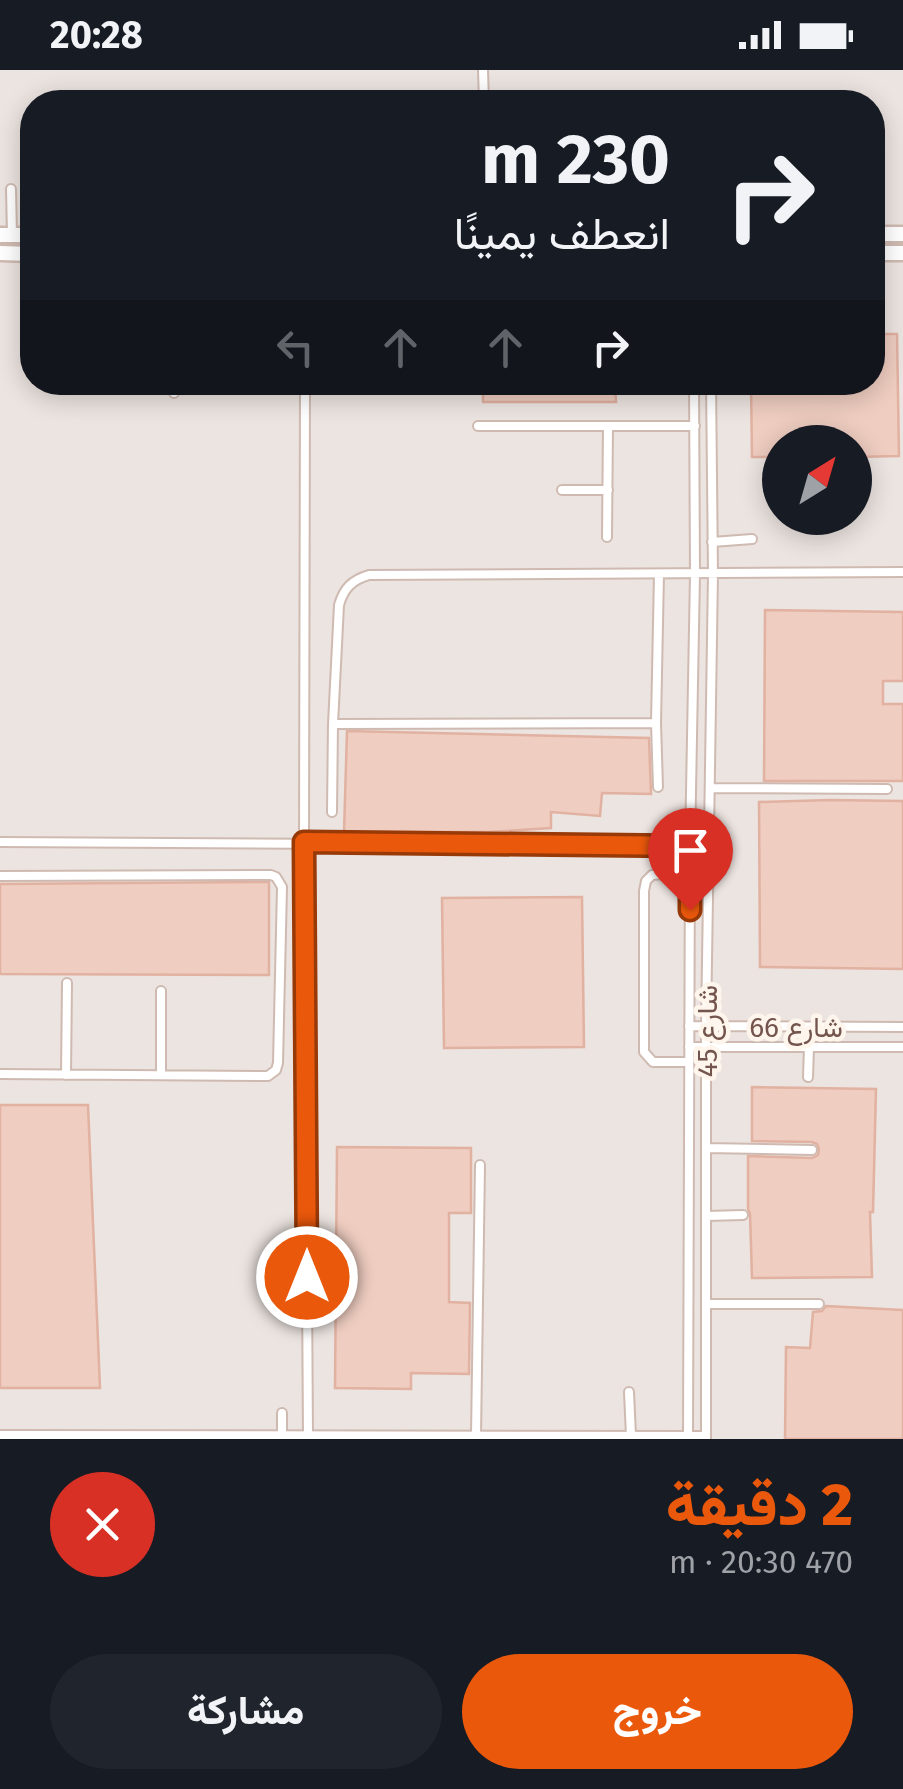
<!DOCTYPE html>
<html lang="ar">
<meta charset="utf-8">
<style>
:root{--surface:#171b24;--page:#20242c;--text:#f1f3f6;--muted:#9ea1a6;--accent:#ea580c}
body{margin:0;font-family:"Fira Sans",Vazirmatn,sans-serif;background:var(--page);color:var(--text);direction:rtl;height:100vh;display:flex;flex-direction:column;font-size:38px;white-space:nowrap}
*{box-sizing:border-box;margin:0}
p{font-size:32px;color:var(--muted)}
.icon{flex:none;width:55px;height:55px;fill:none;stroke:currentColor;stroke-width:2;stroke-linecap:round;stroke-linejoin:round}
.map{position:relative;height:1369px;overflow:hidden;direction:ltr}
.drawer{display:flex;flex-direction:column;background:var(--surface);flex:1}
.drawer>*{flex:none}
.top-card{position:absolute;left:20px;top:20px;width:865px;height:305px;border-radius:40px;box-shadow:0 5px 25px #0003;direction:rtl;background:#171b24;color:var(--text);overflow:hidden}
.needle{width:65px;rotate:37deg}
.buttons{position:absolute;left:762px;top:355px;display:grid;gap:20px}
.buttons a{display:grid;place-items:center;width:110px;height:110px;border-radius:50%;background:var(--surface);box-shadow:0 5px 25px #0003;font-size:50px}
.pin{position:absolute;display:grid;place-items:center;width:85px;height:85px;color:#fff;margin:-102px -42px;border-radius:50% 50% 50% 0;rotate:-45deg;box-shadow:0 0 10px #0007}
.pin .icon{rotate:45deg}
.me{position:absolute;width:110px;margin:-55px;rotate:0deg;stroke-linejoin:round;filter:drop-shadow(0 0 8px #0008)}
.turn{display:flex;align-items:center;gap:35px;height:210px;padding:0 50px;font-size:45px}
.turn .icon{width:130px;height:130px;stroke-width:2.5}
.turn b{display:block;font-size:70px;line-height:85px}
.lanes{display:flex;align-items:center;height:95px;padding:0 50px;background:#0003;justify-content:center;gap:50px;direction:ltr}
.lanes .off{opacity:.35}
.round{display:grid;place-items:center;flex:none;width:105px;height:105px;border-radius:52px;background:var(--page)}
.headline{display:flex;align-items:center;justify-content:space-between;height:170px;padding:0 50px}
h1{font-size:60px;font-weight:800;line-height:75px;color:var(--accent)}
.action{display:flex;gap:20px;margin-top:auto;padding:20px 50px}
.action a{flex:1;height:115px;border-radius:60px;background:var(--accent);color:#fff;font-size:40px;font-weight:800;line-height:115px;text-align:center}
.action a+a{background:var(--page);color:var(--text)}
.status{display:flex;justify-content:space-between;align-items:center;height:70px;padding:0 50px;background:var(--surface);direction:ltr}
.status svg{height:28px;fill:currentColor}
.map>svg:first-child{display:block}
</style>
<div class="status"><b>20:28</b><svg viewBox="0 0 49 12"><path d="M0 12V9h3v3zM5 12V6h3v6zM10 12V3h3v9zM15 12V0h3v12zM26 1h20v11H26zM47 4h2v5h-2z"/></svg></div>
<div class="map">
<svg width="903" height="1369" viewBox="0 0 903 1369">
<rect width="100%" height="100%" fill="#fbf1e7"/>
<!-- industrial -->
<path fill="#ece4e0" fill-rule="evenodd" d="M0 0H903V1369H0ZM32 32H872V312H32ZM780 372H855V448H780Z"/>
<!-- building -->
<path fill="#efcdc0" stroke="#e1b1a1" stroke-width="2.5" d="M872 264H897L899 386 855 387V372H780V387H752L751 315H776V312H872Z
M483 312H615L616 332H483Z
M765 540 903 542V611H883V634H903V711H764Z
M347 661 649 668 651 724 602 723 600 746 551 742V758L489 762H344Z
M830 730 903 731V899L760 897 759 732Z
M269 812V905L0 904V814Z
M582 827 584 977 444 978 442 828Z
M752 1017 876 1019 873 1142H870L872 1207 752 1208 750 1144 748 1139V1086L812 1088 818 1085 819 1079 817 1074 812 1072 752 1071Z
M0 1035H88L100 1318H0Z
M337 1077 471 1078V1143H449V1232L470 1233 469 1304 411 1303V1319L335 1318Z
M826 1236 903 1240V1369H785L786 1277 810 1278 813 1242 822 1241Z"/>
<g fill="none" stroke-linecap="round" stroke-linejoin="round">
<defs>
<path id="service" d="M483 0 484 32
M11 119 12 165
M174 312V323
M305 312 304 772 308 1366
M478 356H695
M562 420H608
M607 467 608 356
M712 472 752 469
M333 654 656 653
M658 717 656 653 659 504
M710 718 887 719
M332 742 333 654 339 535C344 518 352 510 369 505L903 502
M0 772 690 776
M0 806 271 805 276 807 282 817 278 993 276 1000 268 1006 0 1004
M689 956 903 957
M689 977H903
M689 992H653L644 982V821L646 811 652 805 690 802
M66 1005 67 913
M161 1005V921
M808 1007 809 977
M706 1078 812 1080
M706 1146 743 1145
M706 1234H819
M629 1322 631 1366
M282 1343V1365
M0 1365 706 1366
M476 1366 480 1095
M688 1369 690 776 695 504 694 312
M706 1369V956L713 503 711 312"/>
<path id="minor" d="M872 164H903
M0 165H32
M0 183 32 184
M872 183H903"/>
</defs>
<!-- service casing -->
<use href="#service" stroke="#cfbab1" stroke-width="12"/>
<!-- minor casing -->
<use href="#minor" stroke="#cfbab1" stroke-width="19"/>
<!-- service -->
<use href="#service" stroke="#fff" stroke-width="8"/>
<!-- minor -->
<use href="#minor" stroke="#fff" stroke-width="14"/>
</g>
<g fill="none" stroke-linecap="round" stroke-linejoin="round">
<defs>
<path id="route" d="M307 1207 304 772 690 776V840"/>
</defs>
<!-- route casing -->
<use href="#route" stroke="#983908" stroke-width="25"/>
<!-- route -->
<use href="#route" stroke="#ea580c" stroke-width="18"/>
</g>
<g text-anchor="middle" stroke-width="9" stroke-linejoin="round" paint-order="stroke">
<!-- street labels -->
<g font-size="28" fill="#74554d" stroke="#fef5ed">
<text x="796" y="967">شارع 66</text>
<text transform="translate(707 961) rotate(-90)" y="10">شارع 45</text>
</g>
</g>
</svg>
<div class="buttons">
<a><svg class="needle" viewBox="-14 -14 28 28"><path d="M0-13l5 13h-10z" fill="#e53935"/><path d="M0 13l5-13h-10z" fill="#9ea1a6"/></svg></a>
</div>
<div class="pin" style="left:690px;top:840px;background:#d93025"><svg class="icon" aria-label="arrive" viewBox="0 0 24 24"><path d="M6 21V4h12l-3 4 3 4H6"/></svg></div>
<svg class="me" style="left:307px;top:1207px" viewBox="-20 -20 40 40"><circle r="17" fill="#ea580c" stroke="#fff" stroke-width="3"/><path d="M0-11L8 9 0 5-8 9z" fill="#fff"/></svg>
<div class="top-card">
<div class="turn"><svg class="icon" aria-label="right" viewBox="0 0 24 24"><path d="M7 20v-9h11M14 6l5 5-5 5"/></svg><div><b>230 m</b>انعطف يمينًا</div></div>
<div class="lanes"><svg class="icon off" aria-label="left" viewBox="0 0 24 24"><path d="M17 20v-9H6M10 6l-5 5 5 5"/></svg><svg class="icon off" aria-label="ahead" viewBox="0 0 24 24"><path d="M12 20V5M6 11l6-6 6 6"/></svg><svg class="icon off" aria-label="ahead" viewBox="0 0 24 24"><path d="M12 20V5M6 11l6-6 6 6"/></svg><svg class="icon" aria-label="right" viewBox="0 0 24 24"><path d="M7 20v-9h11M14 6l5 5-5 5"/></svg></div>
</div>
</div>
<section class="drawer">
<div class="headline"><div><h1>2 دقيقة</h1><p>470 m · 20:30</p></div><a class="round" style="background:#d93025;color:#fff"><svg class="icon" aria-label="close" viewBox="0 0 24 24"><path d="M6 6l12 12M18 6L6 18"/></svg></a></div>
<div class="action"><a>خروج</a><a>مشاركة</a></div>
</section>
